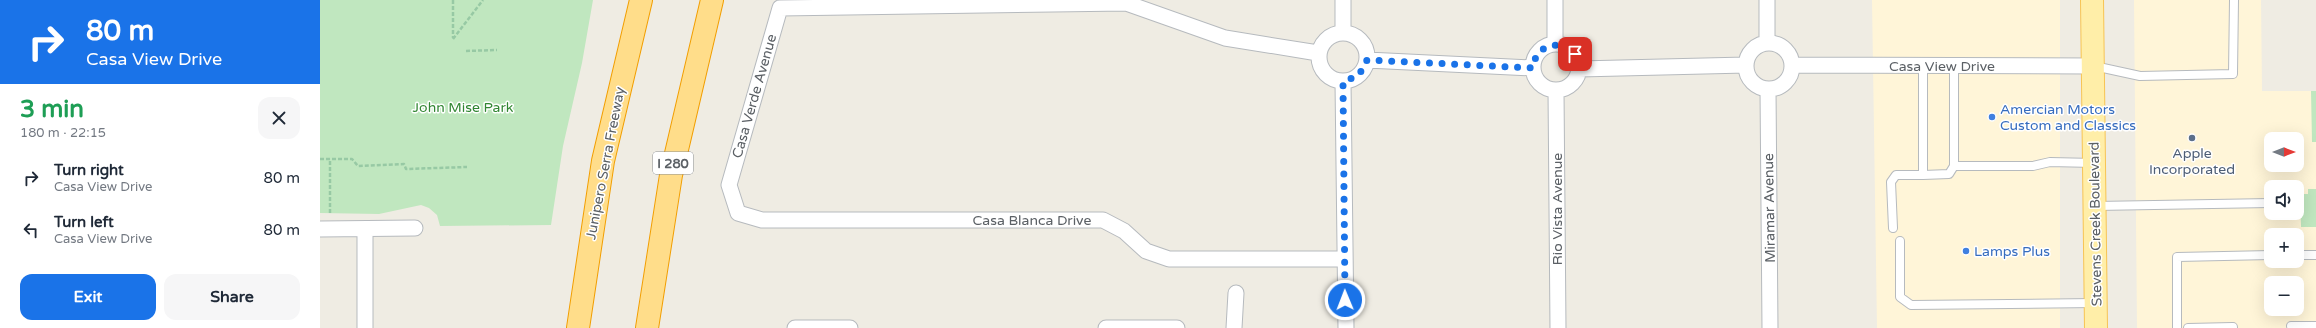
<!DOCTYPE html>
<meta charset="utf-8">
<style>
:root{--surface:#fff;--page:#f6f6f7;--text:#1f2937;--muted:#747a83;--accent:#1a73e8}
body{margin:0;font-family:"Varela Round",sans-serif;background:var(--page);color:var(--text);height:100vh;display:flex;flex-direction:column;font-size:15px;white-space:nowrap}
*{box-sizing:border-box;margin:0}
p{font-size:13px;color:var(--muted)}
.icon{flex:none;width:22px;height:22px;fill:none;stroke:currentColor;stroke-width:2;stroke-linecap:round;stroke-linejoin:round}
.map{position:relative;flex:1;overflow:hidden}
.sheet{display:flex;flex-direction:column;background:var(--surface);width:320px}
.sheet>*{flex:none}
.banner{background:#1a73e8;color:#fff;overflow:hidden}
.needle{width:26px;rotate:90deg}
.tools{position:absolute;left:1944px;top:132px;display:grid;gap:8px}
.tools a{display:grid;place-items:center;width:40px;height:40px;border-radius:8px;background:var(--surface);box-shadow:0 4px 16px #0002;font-size:20px}
.pin{position:absolute;display:grid;place-items:center;width:34px;height:34px;color:#fff;margin:-17px;border-radius:8px;box-shadow:0 2px 6px #0006}
.me{position:absolute;width:44px;margin:-22px;rotate:359deg;stroke-linejoin:round;filter:drop-shadow(0 0 3px #0008)}
.turn{display:flex;align-items:center;gap:14px;height:84px;padding:0 20px;font-size:18px}
.turn .icon{width:52px;height:52px;stroke-width:2.5}
.turn b{display:block;font-size:28px;line-height:34px}
.round{display:grid;place-items:center;flex:none;width:42px;height:42px;border-radius:12px;background:var(--page)}
.headline{display:flex;align-items:center;justify-content:space-between;height:68px;padding:0 20px}
h1{font-size:24px;font-weight:800;line-height:30px;color:#1e9e55}
.button{display:flex;gap:8px;margin-top:auto;padding:8px 20px}
.button a{flex:1;height:46px;border-radius:12px;background:var(--accent);color:#fff;font-size:16px;font-weight:800;line-height:46px;text-align:center}
.button a+a{background:var(--page);color:var(--text)}
ul{padding:0;list-style:none}
li{display:flex;align-items:center;gap:12px;height:52px;padding:0 20px}
li div{flex:1}
li b{display:block;font-size:15px}
li em{font-style:normal}
main{display:flex;flex:1;min-height:0}
.map>svg:first-child{display:block}
</style>
<main>
<section class="sheet">
<div class="banner">
<div class="turn"><svg class="icon" aria-label="right" viewBox="0 0 24 24"><path d="M7 20v-9h11M14 6l5 5-5 5"/></svg><div><b>80 m</b>Casa View Drive</div></div>
</div>
<div class="headline"><div><h1>3 min</h1><p>180 m · 22:15</p></div><a class="round"><svg class="icon" aria-label="close" viewBox="0 0 24 24"><path d="M6 6l12 12M18 6L6 18"/></svg></a></div>
<ul>
<li><svg class="icon" aria-label="right" viewBox="0 0 24 24"><path d="M7 20v-9h11M14 6l5 5-5 5"/></svg><div><b>Turn right</b><p>Casa View Drive</p></div><em>80 m</em></li>
<li><svg class="icon" aria-label="left" viewBox="0 0 24 24"><path d="M17 20v-9H6M10 6l-5 5 5 5"/></svg><div><b>Turn left</b><p>Casa View Drive</p></div><em>80 m</em></li>
</ul>
<div class="button"><a>Exit</a><a>Share</a></div>
</section>
<div class="map">
<svg width="1996" height="328" viewBox="0 0 1996 328">
<rect width="100%" height="100%" fill="#efece3"/>
<!-- commercial -->
<path fill="#fff5d8" fill-rule="evenodd" d="M1552 0H1740V328H1557Z
M1814 0H1941L1942 91H1996V328H1817ZM1951 139H1977V165H1951ZM1951 187H1977V213H1951ZM1951 235H1977V261H1951ZM1951 283H1977V309H1951Z"/>
<!-- green -->
<path fill="#c0e7bf" d="M0 0H273L262 63 243 146 231 225 120 226 117 215 109 208 101 205 59 214 0 213Z
M1991 91H1996V161V142H1992Z
M1988 189H1996V227H1981L1980 194H1988Z"/>
<g fill="none" stroke-linecap="round" stroke-linejoin="round">
<defs>
<path id="lane" d="M1634 66V166H1713L1730 162 1774 163
M1774 66 1820 76 1913 74 1914 0
M1603 175 1629 174 1634 166
M1776 206 1951 203
M1573 228 1571 182 1576 175H1603V66
M1580 241V297L1591 305 1775 303
M1977 255H1996
M1971 326H1996
M1857 328V257L1951 255
M1868 328 1913 327"/>
<path id="street" d="M1023 0V32
M1235 0V44
M1447 0V43
M999 57a24 24 0 1 1 48 0a24 24 0 1 1-48 0Z
M1426 66a23 23 0 1 1 46 0a23 23 0 1 1-46 0Z
M1213 67a23 23 0 1 1 46 0a23 23 0 1 1-46 0Z
M998 53 905 38 806 3 460 8 409 185 418 213 442 220H783L804 231 826 251 849 259H1024
M1047 60 1213 68
M1472 65 1773 66
M1259 69 1426 65
M1023 82 1026 328
M1448 89 1450 328
M1236 90 1238 328
M0 229 95 228
M45 229V328
M475 328H530
M786 328H857
M914 328 916 293"/>
<path id="primary" d="M1772 0 1776 328"/>
<path id="highway" d="M258 328 283 161 321 0
M327 328 351 175 392 0"/>
</defs>
<!-- lane casing -->
<use href="#lane" stroke="#b6babe" stroke-width="10"/>
<!-- street casing -->
<use href="#street" stroke="#b6babe" stroke-width="17"/>
<!-- primary casing -->
<use href="#primary" stroke="#f7c454" stroke-width="24"/>
<!-- highway casing -->
<use href="#highway" stroke="#f29e00" stroke-width="24"/>
<!-- path -->
<path stroke="#97c9a4" stroke-width="2.5" stroke-dasharray="4 2" stroke-linecap="butt" d="M133 0V38
M133 39 163 0
M146 51 177 50
M0 159H32L38 166 84 164 86 169 147 167
M10 213V159"/>
<!-- lane -->
<use href="#lane" stroke="#fff" stroke-width="8"/>
<!-- street -->
<use href="#street" stroke="#fff" stroke-width="15"/>
<!-- primary -->
<use href="#primary" stroke="#ffeea8" stroke-width="22"/>
<!-- highway -->
<use href="#highway" stroke="#ffdd8a" stroke-width="22"/>
</g>
<g fill="none" stroke-linecap="round" stroke-linejoin="round">
<!-- route -->
<path stroke="#1a73e8" stroke-width="7" stroke-dasharray="0 12.6" d="M1025 300 1023 82 1039 75 1047 60 1213 68C1215 45 1239 38 1255 54"/>
</g>
<!-- markers -->
<g fill="#3f7fe0" stroke="#fff" stroke-width="1.5">
<circle cx="1672" cy="117" r="4"/>
<circle cx="1646" cy="251" r="4"/>
</g>
<circle fill="#5c6f8a" stroke="#fff" stroke-width="1.5" cx="1872" cy="138" r="4"/>
<g text-anchor="middle" stroke-width="3" stroke-linejoin="round" paint-order="stroke">
<!-- shield labels -->
<rect fill="#fff" stroke="#8c9093" stroke-width="1" x="333" y="152" width="40" height="22" rx="3"/>
<g font-size="13" font-weight="bold" fill="#5b6065">
<text x="353" y="168">I 280</text>
</g>
<!-- street labels -->
<g font-size="14" fill="#5b6065" stroke="#fff">
<text x="1622" y="71">Casa View Drive</text>
<text transform="translate(434 96) rotate(-74)" y="5">Casa Verde Avenue</text>
<text transform="translate(285 163) rotate(-79)" y="5">Junipero Serra Freeway</text>
<text transform="translate(1449 208) rotate(-91)" y="5">Miramar Avenue</text>
<text transform="translate(1237 209) rotate(-90)" y="5">Rio Vista Avenue</text>
<text x="712" y="225">Casa Blanca Drive</text>
<text transform="translate(1775 224) rotate(-91)" y="5">Stevens Creek Boulevard</text>
</g>
<!-- park labels -->
<g font-size="14" fill="#318632" stroke="#fff">
<text x="143" y="112">John Mise Park</text>
</g>
<!-- shop labels -->
<g font-size="14" fill="#366cbe" stroke="#fff" text-anchor="start">
<text x="1680" y="114">Amercian Motors<tspan x="1680" dy="16">Custom and Classics</tspan></text>
<text x="1654" y="256">Lamps Plus</text>
</g>
<!-- service labels -->
<g font-size="14" fill="#4e5e75" stroke="#fff">
<text x="1872" y="158">Apple<tspan x="1872" dy="16">Incorporated</tspan></text>
</g>
</g>
</svg>
<div class="tools">
<a><svg class="needle" viewBox="-14 -14 28 28"><path d="M0-13l5 13h-10z" fill="#e53935"/><path d="M0 13l5-13h-10z" fill="#747a83"/></svg></a>
<a><svg class="icon" aria-label="sound" viewBox="0 0 24 24"><path d="M4 9h4l5-4v14l-5-4H4zM17 9q2 3 0 6"/></svg></a>
<a>+</a>
<a>−</a>
</div>
<div class="pin" style="left:1255px;top:54px;background:#d93025"><svg class="icon" aria-label="arrive" viewBox="0 0 24 24"><path d="M6 21V4h12l-3 4 3 4H6"/></svg></div>
<svg class="me" style="left:1025px;top:300px" viewBox="-20 -20 40 40"><circle r="17" fill="#1a73e8" stroke="#fff" stroke-width="3"/><path d="M0-11L8 9 0 5-8 9z" fill="#fff"/></svg>
</div>
</main>
